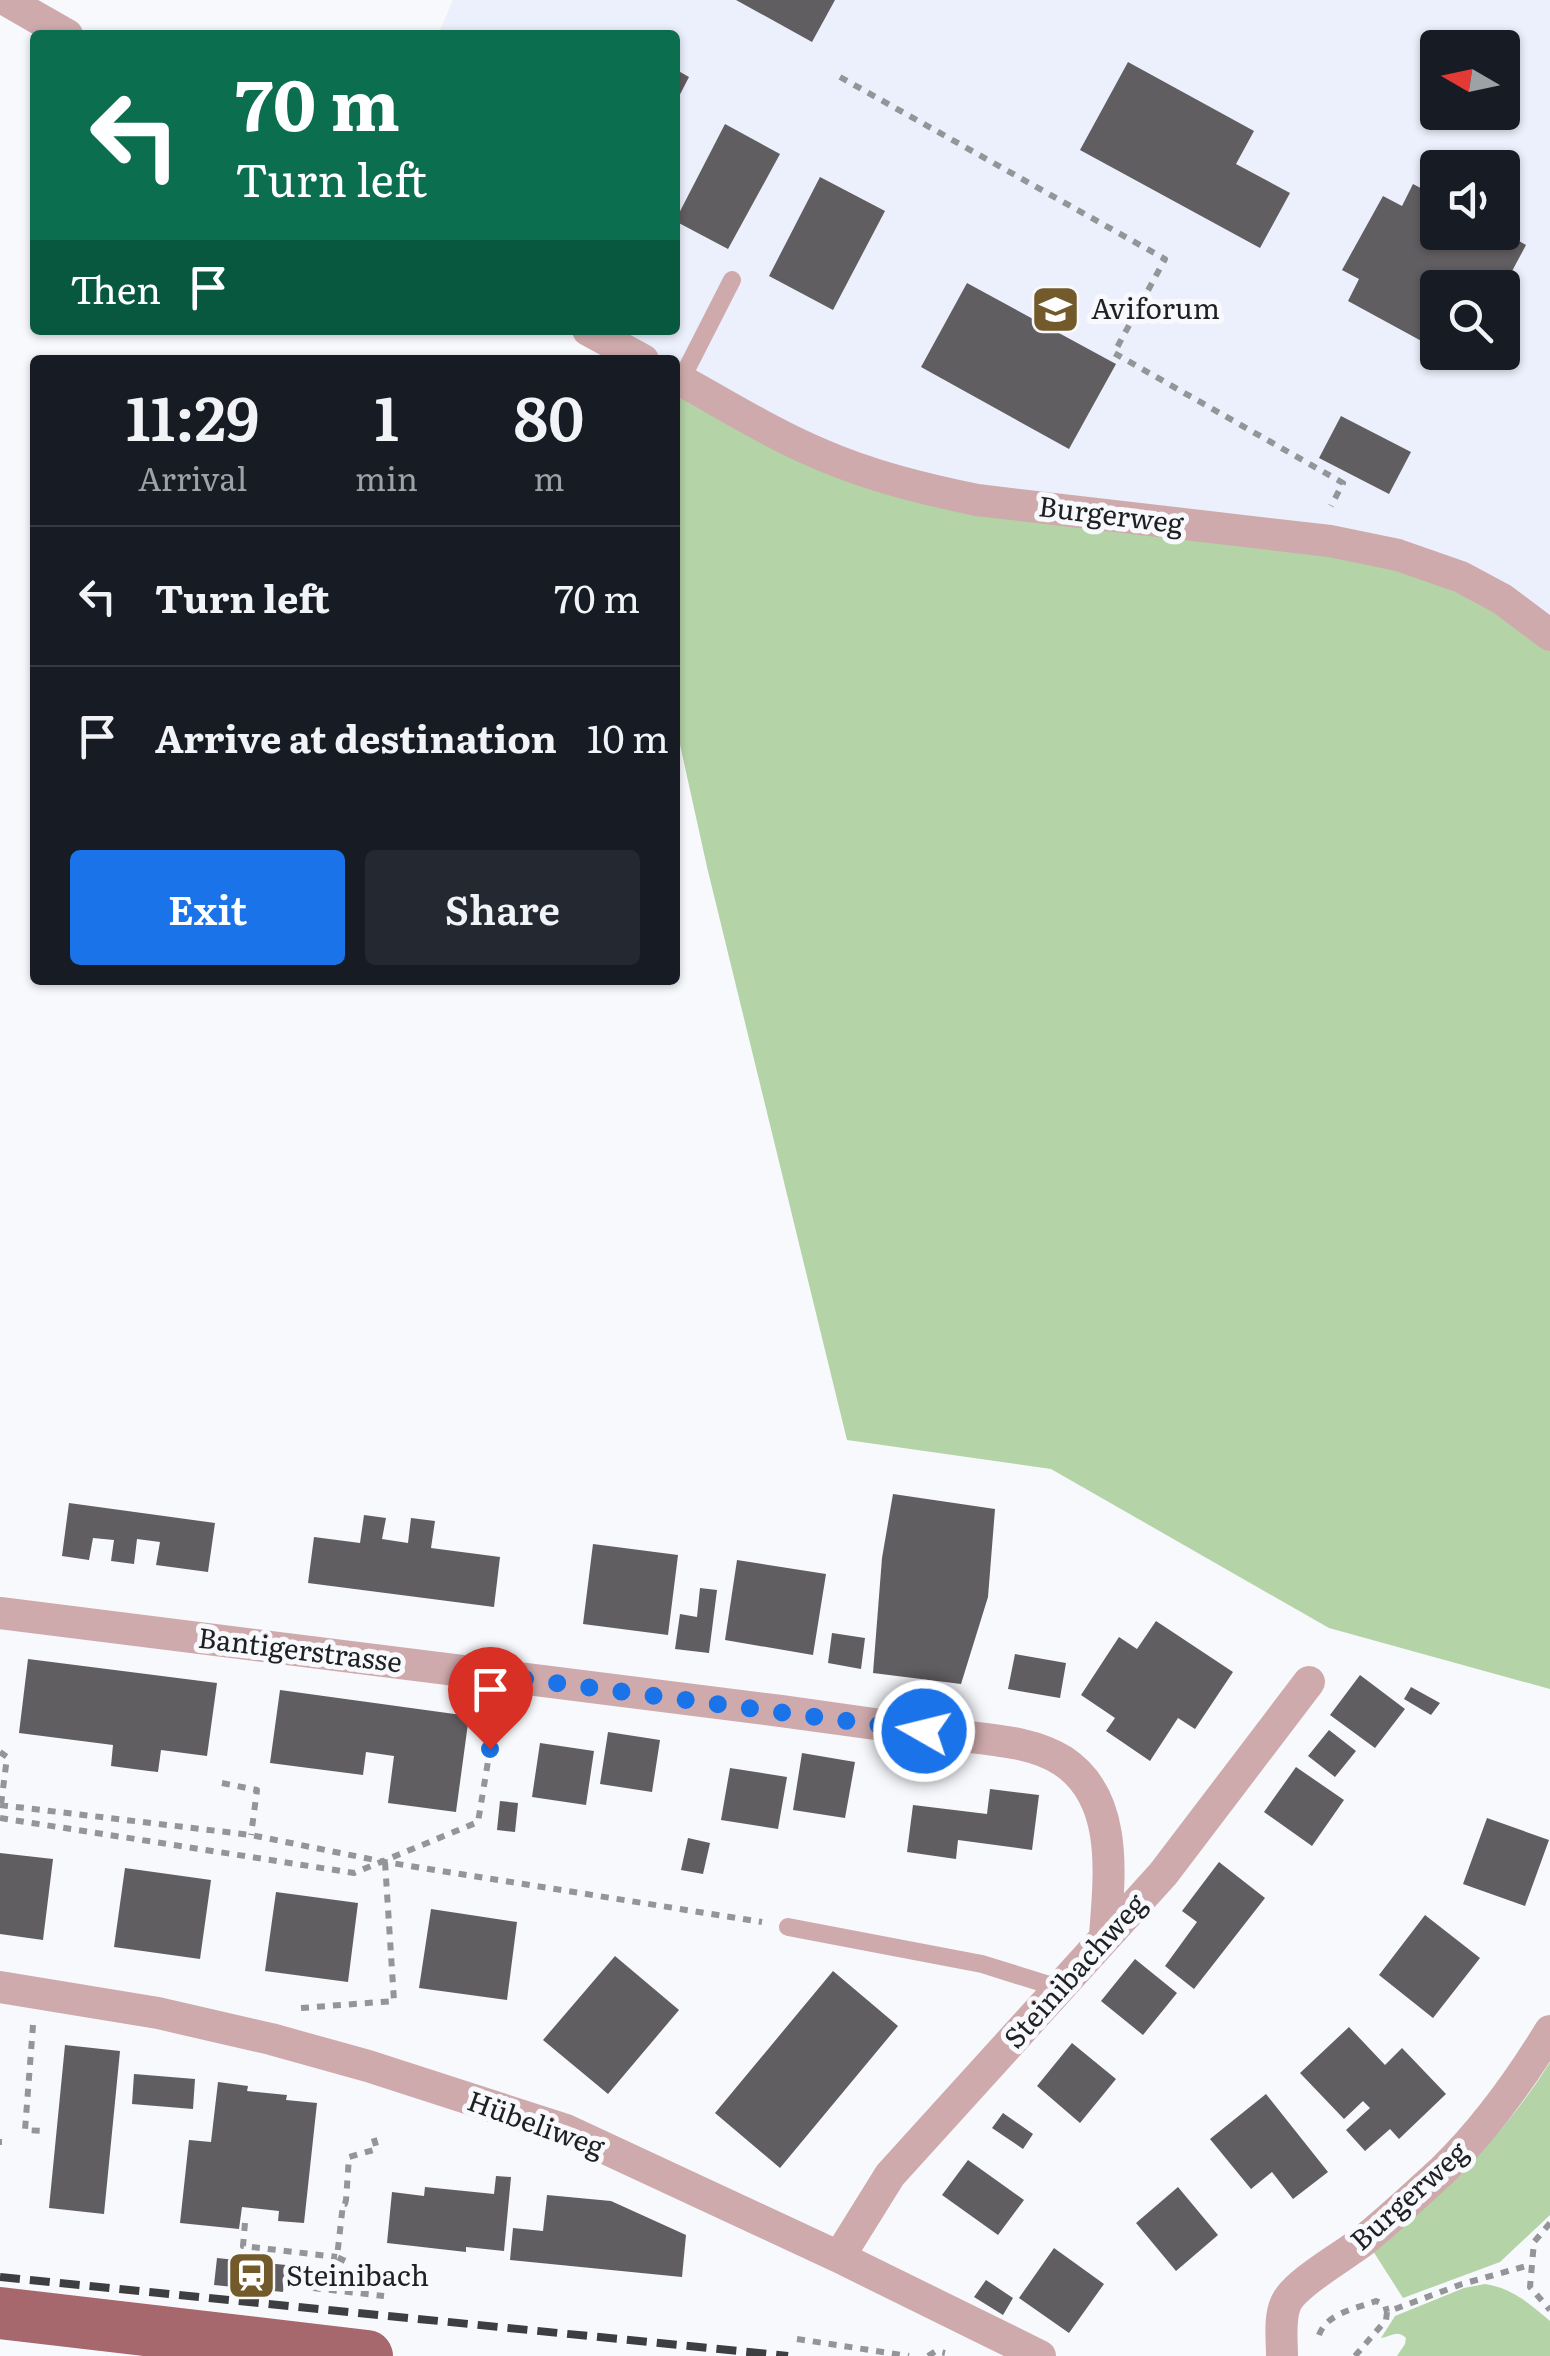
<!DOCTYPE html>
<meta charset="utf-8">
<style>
:root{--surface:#171b24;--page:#242831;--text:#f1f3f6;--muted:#9ea1a6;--line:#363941;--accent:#1a73e8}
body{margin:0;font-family:Literata,serif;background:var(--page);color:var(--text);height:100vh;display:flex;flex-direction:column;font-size:38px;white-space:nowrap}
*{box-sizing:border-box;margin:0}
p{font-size:32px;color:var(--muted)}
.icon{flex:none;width:55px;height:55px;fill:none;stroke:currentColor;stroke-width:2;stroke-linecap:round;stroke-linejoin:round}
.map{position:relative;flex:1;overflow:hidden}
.details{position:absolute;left:30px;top:355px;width:650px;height:630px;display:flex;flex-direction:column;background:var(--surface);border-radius:10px;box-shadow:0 2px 8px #0004}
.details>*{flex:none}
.top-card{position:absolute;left:30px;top:30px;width:650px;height:305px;border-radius:10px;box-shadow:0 2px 8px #0004;background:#0b6e4f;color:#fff;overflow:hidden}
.needle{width:65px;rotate:279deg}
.buttons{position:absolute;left:1420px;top:30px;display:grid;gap:20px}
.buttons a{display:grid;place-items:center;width:100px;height:100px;border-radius:10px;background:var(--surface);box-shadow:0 2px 8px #0004;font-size:50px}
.pin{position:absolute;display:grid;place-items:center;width:85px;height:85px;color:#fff;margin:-102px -42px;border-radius:50% 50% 50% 0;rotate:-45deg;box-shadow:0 0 10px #0007}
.pin .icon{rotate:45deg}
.me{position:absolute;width:110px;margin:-55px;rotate:278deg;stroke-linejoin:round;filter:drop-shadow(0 0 8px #0008)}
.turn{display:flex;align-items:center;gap:35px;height:210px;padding:0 40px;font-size:45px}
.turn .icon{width:130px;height:130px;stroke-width:2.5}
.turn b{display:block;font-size:70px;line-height:85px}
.then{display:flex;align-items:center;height:95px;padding:0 40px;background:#0003;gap:20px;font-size:38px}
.eta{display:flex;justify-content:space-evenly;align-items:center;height:170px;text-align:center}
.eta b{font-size:60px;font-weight:600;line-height:70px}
.primary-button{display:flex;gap:20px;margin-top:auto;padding:20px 40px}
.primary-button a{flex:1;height:115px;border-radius:10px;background:var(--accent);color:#fff;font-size:40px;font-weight:600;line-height:115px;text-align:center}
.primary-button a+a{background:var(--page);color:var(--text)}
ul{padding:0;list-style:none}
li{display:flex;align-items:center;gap:30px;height:140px;padding:0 40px;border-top:2px solid var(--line)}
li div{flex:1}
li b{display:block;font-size:38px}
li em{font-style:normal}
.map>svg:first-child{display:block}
</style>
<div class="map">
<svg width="1550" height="2356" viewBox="0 0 1550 2356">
<rect width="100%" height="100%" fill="#f7f9fd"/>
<!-- built -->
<path fill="#ecf0fc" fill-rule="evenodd" d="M453 0H1550V635L933 491 675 377V360H643L588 330H675V35H438ZM1438 48H1502V112H1438ZM1438 168H1502V232H1438ZM1438 288H1502V352H1438Z"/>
<!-- green -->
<path fill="#b4d3a6" d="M675 392 815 465 1393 565 1505 613 1550 650V1689L1329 1628 1051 1469 847 1440 707 867 675 722Z
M1550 2062V2215L1500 2262 1403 2298 1373 2251C1442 2191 1501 2141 1550 2062Z
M1485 2284C1512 2288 1530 2304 1550 2321V2356H1397L1405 2344 1406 2338C1397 2329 1391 2337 1381 2338L1395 2316 1464 2288Z"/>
<!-- building -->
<path fill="#615e62" d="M736 0H835L812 42Z
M1128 62 1254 131 1236 164 1290 193 1260 248 1080 150Z
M675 69 689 77 675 104Z
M725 124 780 154 728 249 675 221Z
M820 177 885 211 833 310 769 276Z
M1413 184 1438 197V232H1503L1526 245 1503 288H1438V350L1348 301 1359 279 1342 270 1383 196 1402 206Z
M967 283 1116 364 1069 449 921 367Z
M1341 416 1411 452 1389 494 1319 458Z
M893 1494 995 1509 988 1597 961 1684 873 1673 882 1558Z
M69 1503 215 1523 208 1572 156 1565 160 1542 137 1539 134 1564 111 1561 114 1540 93 1538 89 1560 62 1556Z
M364 1515 386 1518 382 1539 408 1543 411 1518 435 1521 431 1548 500 1557 494 1607 308 1583 314 1537 360 1543Z
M593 1544 678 1555 668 1635 583 1624Z
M737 1560 826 1574 813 1655 725 1640Z
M700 1588 717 1590 709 1653 675 1649 680 1614 697 1617Z
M1156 1621 1233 1672 1195 1729 1178 1718 1150 1761 1106 1731 1115 1718 1081 1695 1119 1637 1137 1649Z
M832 1633 865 1638 861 1669 828 1663Z
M1015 1654 1066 1663 1060 1698 1008 1689Z
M28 1659 217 1683 207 1756 161 1750 158 1772 149 1771 111 1766 113 1745 19 1733Z
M1360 1675 1405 1709 1375 1748 1330 1715Z
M1411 1687 1440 1703 1431 1715 1404 1699Z
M280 1690 469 1716 456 1812 388 1803 394 1756 366 1752 363 1775 270 1763Z
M1329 1730 1356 1751 1335 1777 1308 1756Z
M608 1732 660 1740 652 1792 600 1784Z
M540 1743 594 1751 586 1805 532 1797Z
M802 1753 855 1762 845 1818 793 1810Z
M1296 1767 1344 1800 1312 1846 1264 1812Z
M730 1768 787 1777 778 1829 721 1820Z
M990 1789 1039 1795 1032 1850 958 1840 956 1859 907 1852 913 1805 987 1814Z
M500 1801 518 1803 515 1832 497 1830Z
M1487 1818 1549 1840 1525 1906 1463 1884Z
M688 1838 710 1843 703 1874 681 1870Z
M0 1853 53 1859 43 1940 0 1934Z
M1219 1862 1265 1898 1194 1989 1165 1966 1197 1922 1182 1911Z
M125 1868 211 1880 200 1959 114 1947Z
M276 1892 358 1903 348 1982 265 1971Z
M431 1909 517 1922 507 2000 419 1988Z
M1425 1915 1480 1958 1433 2018 1379 1975Z
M615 1956 679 2010 608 2094 543 2040Z
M1135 1959 1177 1993 1143 2035 1101 2001Z
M833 1971 898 2026 780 2168 715 2113Z
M1349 2027 1385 2065 1402 2048 1446 2094 1399 2139 1390 2129 1365 2151 1346 2130 1370 2108 1363 2101 1344 2119 1300 2073Z
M1072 2043 1116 2079 1080 2123 1037 2086Z
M65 2045 120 2051 104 2214 49 2208Z
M134 2074 195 2079 193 2109 132 2104Z
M218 2082 248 2086 247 2091 287 2095 286 2100 317 2103 304 2223 278 2221 279 2211 242 2207 239 2229 180 2223 189 2140 211 2142Z
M1266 2094 1328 2172 1293 2199 1272 2172 1251 2189 1210 2139Z
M1003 2113 1033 2134 1023 2149 992 2128Z
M968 2160 1024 2200 998 2235 942 2195Z
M496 2176 511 2177 504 2251 466 2247V2252L387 2243 392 2192 424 2196 425 2187 494 2194Z
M1178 2187 1218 2235 1176 2271 1136 2223Z
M547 2195 611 2201 686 2235 682 2277 510 2260 513 2228 543 2231Z
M1054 2248 1104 2284 1069 2333 1019 2298Z
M217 2258 286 2265 283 2292 214 2285Z
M986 2280 1013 2298 1003 2315 974 2297Z"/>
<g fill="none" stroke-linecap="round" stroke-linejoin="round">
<!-- path -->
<path stroke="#949598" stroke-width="6" stroke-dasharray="8 8" stroke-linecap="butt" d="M840 77 1165 259 1114 353 1343 483 1331 506
M0 1752 7 1757 1 1805
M222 1783 257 1790 251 1835
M0 1805 251 1835 385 1862 762 1922
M0 1818 354 1873 478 1822 497 1707
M301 2008 394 2001 385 1862
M33 2025 25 2130 43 2131
M0 2142H2
M245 2223 243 2246 337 2257
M1550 2223 1534 2242 1530 2287 1550 2310
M345 2261 337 2257 343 2204H345L346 2200 349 2157 377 2149 372 2132
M313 2288 384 2296
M1319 2335C1327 2313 1355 2309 1376 2301L1385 2305 1387 2312
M797 2339 909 2356
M928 2356 936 2351 945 2353
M1355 2356 1386 2320 1387 2312 1462 2284 1530 2265"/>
<!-- service -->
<path stroke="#cfaaac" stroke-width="18" d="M681 380 732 280
M788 1927 982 1964 1059 1988"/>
<!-- minor -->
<path stroke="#cfaaac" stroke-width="32" d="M6 0 67 35
M588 330 643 360
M675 377C723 403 770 433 820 454 870 476 924 489 977 500L1330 541 1398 555 1461 577 1502 599 1550 635
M0 1613C261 1644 521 1678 781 1711 839 1719 896 1727 954 1735 990 1740 1032 1741 1063 1761 1120 1799 1109 1878 1105 1936
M0 1987 158 2013 271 2039 368 2066 566 2130 839 2257 1040 2356
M839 2257 890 2175 1163 1874 1309 1682
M1282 2356C1282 2340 1279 2318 1286 2303 1295 2283 1344 2256 1363 2241 1390 2219 1417 2194 1443 2170 1485 2129 1519 2082 1550 2031"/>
<!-- primary -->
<path stroke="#a6686d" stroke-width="52" d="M0 2313 367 2356"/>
<!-- rail -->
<path stroke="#3d3e3f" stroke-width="8" stroke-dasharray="20 10" stroke-linecap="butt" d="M0 2277 788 2356"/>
</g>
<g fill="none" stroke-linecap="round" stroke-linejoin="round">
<!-- route -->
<path stroke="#1a73e8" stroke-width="18" stroke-dasharray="0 32.4" d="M490 1749 502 1676 924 1731"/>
</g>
<!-- icons -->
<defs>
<symbol id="university-square" viewBox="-11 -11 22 22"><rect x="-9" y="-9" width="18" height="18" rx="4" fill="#735a2b" stroke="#f7f9fd"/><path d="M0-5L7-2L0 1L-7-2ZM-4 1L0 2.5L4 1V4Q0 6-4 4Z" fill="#fff"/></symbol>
<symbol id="station-square" viewBox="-11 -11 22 22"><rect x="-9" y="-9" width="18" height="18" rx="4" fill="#735a2b" stroke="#f7f9fd"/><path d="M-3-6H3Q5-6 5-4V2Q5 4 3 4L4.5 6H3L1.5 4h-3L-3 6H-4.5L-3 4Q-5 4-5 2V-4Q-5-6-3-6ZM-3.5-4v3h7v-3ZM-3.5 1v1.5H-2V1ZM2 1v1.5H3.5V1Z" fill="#fff"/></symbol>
</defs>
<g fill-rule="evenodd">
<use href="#university-square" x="1028" y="282" width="55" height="55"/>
<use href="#station-square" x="224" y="2248" width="55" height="55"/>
</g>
<g text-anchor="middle" stroke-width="10" stroke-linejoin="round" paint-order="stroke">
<!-- poi labels -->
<g font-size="28" fill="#1f2021" stroke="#f7f9fd" text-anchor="start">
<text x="1091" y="319">Aviforum</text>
<text x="286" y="2286">Steinibach</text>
</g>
<!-- street labels -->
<g font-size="28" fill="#1f2021" stroke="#f7f9fd">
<text transform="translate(1111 515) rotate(7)" y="10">Burgerweg</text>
<text transform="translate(300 1650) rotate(7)" y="10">Bantigerstrasse</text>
<text transform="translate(1075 1971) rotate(-48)" y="10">Steinibachweg</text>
<text transform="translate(536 2124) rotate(20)" y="10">Hübeliweg</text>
<text transform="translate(1409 2196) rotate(-42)" y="10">Burgerweg</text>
</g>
</g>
</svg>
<div class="buttons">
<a><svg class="needle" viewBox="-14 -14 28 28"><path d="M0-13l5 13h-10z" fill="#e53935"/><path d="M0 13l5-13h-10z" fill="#9ea1a6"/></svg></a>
<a><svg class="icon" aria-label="sound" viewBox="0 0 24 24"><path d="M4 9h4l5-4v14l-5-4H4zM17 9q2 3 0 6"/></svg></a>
<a><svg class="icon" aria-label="search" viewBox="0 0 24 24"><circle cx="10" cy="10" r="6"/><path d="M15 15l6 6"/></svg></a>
</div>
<div class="pin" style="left:490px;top:1749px;background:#d93025"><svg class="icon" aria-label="arrive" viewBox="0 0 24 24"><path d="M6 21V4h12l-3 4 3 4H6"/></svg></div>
<svg class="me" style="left:924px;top:1731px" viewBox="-20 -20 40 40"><circle r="17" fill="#1a73e8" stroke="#fff" stroke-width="3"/><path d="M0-11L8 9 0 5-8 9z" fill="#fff"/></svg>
<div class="top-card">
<div class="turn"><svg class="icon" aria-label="left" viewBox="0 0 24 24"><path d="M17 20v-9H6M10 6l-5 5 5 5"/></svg><div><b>70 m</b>Turn left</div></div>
<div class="then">Then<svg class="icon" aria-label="arrive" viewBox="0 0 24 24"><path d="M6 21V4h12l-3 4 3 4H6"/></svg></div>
</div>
<section class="details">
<div class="eta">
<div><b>11:29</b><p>Arrival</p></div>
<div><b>1</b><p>min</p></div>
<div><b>80</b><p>m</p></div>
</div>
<ul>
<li><svg class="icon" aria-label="left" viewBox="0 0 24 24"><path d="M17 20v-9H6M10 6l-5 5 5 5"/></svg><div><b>Turn left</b></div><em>70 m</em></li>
<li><svg class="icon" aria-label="arrive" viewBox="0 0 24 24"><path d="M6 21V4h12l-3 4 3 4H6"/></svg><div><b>Arrive at destination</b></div><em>10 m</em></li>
</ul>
<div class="primary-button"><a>Exit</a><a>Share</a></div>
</section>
</div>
